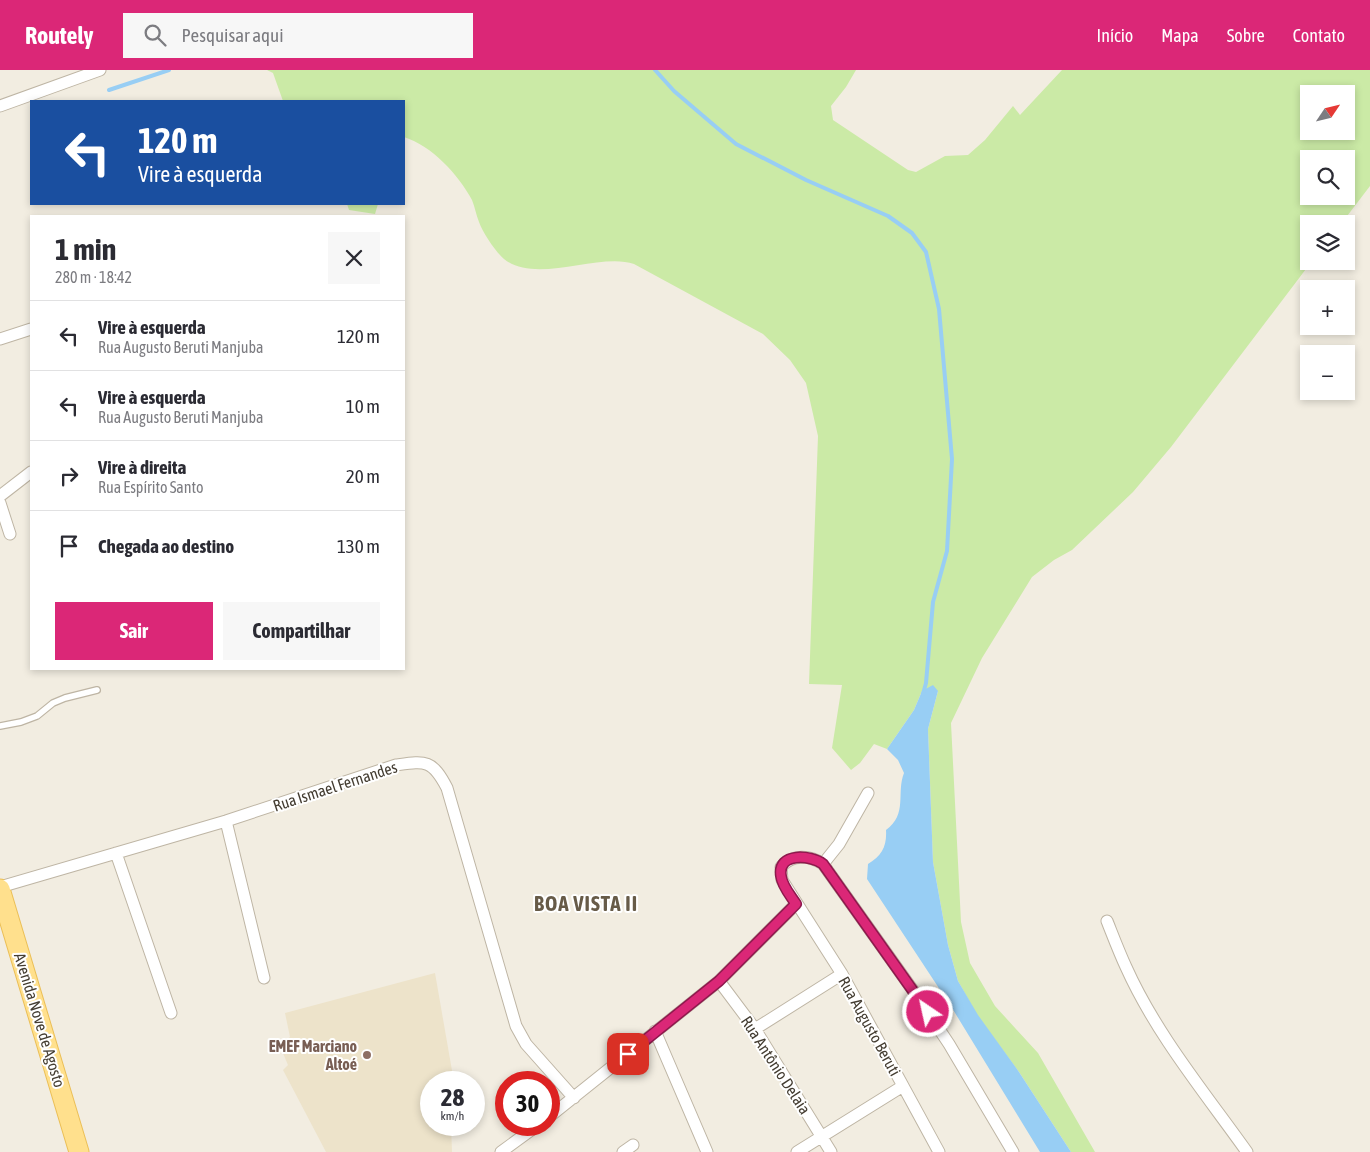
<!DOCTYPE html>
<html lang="pt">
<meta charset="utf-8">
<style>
:root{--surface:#fff;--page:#f7f7f7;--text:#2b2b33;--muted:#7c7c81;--line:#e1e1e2;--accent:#db2777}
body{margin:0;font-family:"Asap Condensed",sans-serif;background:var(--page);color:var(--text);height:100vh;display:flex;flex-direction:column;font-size:19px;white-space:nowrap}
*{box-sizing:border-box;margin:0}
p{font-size:16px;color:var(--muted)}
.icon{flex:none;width:28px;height:28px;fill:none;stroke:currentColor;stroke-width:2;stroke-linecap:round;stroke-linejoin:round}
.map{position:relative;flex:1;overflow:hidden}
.details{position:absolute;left:30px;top:145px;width:375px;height:455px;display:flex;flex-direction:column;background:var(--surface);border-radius:0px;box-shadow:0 2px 8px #0003}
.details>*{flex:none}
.guide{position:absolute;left:30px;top:30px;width:375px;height:105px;border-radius:0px;box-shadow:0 2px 8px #0003;background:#1a4fa0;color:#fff;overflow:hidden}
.needle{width:32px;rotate:55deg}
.controls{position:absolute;left:1300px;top:15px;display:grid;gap:10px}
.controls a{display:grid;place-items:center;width:55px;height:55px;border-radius:0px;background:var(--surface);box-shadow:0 2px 8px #0003;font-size:25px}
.speed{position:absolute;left:420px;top:1001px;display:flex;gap:10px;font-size:25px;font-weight:700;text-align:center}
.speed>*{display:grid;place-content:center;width:65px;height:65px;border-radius:50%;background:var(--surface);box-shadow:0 2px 8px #0003;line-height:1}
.speed small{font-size:12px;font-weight:400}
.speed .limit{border:8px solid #d22;background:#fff;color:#111}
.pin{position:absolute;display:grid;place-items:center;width:42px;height:42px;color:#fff;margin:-21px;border-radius:10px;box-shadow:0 2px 8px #0006}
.me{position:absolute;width:55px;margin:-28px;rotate:326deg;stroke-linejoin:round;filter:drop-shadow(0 0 4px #0008)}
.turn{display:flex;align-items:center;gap:18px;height:105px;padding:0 25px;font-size:22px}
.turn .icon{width:65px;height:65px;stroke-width:2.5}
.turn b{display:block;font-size:35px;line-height:42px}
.round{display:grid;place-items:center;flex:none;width:52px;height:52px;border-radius:0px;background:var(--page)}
.headline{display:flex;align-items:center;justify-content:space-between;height:85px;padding:0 25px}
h1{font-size:30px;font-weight:700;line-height:38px}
.cta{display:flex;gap:10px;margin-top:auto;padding:10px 25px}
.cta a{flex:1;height:58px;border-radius:0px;background:var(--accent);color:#fff;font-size:20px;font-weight:700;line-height:58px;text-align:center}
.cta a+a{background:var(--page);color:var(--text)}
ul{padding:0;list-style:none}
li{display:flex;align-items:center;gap:15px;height:70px;padding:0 25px;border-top:1px solid var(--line)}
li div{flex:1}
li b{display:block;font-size:19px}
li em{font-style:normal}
header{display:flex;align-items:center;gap:30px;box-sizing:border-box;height:70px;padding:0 25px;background:var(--accent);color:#fff}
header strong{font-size:24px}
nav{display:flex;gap:28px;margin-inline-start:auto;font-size:18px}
.search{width:350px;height:45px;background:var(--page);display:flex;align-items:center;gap:12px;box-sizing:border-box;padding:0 18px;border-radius:0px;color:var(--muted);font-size:19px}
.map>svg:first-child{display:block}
</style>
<header>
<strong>Routely</strong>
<div class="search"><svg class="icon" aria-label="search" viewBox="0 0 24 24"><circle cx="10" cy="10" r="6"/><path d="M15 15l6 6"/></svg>Pesquisar aqui</div>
<nav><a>Início</a><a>Mapa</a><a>Sobre</a><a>Contato</a></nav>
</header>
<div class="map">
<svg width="1370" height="1082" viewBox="0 0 1370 1082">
<rect width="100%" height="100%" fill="#f2ede1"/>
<!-- education -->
<path fill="#ede3ca" d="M435 903 454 1012H431V1055H451L452 1082H326L283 1000 288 995 280 976 290 967 285 943Z"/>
<!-- green -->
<path fill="#cbeaa6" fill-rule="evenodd" d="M267 0H856L846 17 831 36 833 50 908 100 916 102 945 86 968 85 985 70 1013 36 1020 45 1062 0H1370V116L1341 154H1309V191H1312L1171 377 1133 422 1072 480 1054 490 1032 507 982 588 951 653 961 852 970 893 995 936 1038 983 1095 1082H1071L1019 1002 977 945 958 911 948 875 933 792 928 659 938 621H922L914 640 887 679 874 674 860 693 851 700 832 678 842 615 809 614 818 366 806 313 790 290 763 264 634 194C599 182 536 215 504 189 495 181 483 163 479 152 476 145 475 137 472 130 458 104 432 76 404 67V31H283L273 3ZM1309 24H1346V61H1309ZM1309 89H1346V126H1309Z
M347 134H378L375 144 349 140Z"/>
<!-- water -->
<path fill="#98cef4" d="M933 615 938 621 928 659 933 792 948 875 958 911 978 945 1019 1002 1071 1082H1040L952 938 867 809 868 794C882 786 887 776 886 760 908 744 896 723 904 703L898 690 887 679 914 640 922 621Z"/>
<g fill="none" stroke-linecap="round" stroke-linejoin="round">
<!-- stream -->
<path stroke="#98cef4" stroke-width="4" d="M655 0 674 21 736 74 806 110 888 146 912 163 926 182 939 239 952 389 947 481 933 532 926 613 923 624
M109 20 169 0"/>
<defs>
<path id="service" d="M0 656 21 652 37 646 53 633 65 628 97 620"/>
<path id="minor" d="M0 36 100 0
M0 269 31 259
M0 426 31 402
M0 433 10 464
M226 751 264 908
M116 783 171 943
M823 794 839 774 868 723
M0 817 226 751 396 695C425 691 432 689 447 718L516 956 526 974 574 1028
M1107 851C1113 866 1119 882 1126 897 1156 964 1205 1023 1247 1082
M719 911 755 959 831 1082
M755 959 842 904
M655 961 707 1082
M549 1047 719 911 796 834
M501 1082 538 1055
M623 1082 633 1075
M797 1082 903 1016
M939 1082 842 904 782 810 781 797C792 784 810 785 823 794L917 926 949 974 1013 1082"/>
<path id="primary" d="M0 819 79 1082"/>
</defs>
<!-- service casing -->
<use href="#service" stroke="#beb5a4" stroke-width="8"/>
<!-- minor casing -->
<use href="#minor" stroke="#beb5a4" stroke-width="13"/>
<!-- primary casing -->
<use href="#primary" stroke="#ebbf57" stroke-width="21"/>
<!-- service -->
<use href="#service" stroke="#fff" stroke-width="5.5"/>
<!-- minor -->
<use href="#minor" stroke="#fff" stroke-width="11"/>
<!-- primary -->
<use href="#primary" stroke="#ffe08d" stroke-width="19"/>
</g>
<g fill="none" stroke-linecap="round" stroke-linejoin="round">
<defs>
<path id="route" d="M628 984 719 911 796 834C791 826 782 816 781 806 777 782 811 785 823 794L928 942"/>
</defs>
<!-- route casing -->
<use href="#route" stroke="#8e194d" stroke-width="12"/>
<!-- route -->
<use href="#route" stroke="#db2777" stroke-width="9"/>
</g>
<!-- markers -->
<circle fill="#8d6e63" stroke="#fff" stroke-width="2" cx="367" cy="985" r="5"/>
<g text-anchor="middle" stroke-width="4" stroke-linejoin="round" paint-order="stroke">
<!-- street labels -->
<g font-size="16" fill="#443d32" stroke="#fff">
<text transform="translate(335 716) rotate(-18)" y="6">Rua Ismael Fernandes</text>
<text transform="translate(40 950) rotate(73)" y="6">Avenida Nove de Agosto</text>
<text transform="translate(870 956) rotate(61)" y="6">Rua Augusto Beruti</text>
<text transform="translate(776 995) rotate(57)" y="6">Rua Antônio Delaia</text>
</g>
<!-- education labels -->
<g font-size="16" font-weight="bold" fill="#785e54" stroke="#fff" text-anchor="end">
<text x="357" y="982">EMEF Marciano<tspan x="357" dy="18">Altoé</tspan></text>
</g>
<!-- district labels -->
<g font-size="21" font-weight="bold" letter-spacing="1" fill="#675b48" stroke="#fff">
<text x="586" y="841">BOA VISTA II</text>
</g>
</g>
</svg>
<div class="controls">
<a><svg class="needle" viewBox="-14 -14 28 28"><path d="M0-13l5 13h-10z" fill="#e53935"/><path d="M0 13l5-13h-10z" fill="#7c7c81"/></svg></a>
<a><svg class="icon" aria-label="search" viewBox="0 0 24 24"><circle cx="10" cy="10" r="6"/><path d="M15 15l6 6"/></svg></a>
<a><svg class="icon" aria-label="layers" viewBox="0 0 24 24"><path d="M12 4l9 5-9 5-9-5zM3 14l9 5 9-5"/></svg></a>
<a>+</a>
<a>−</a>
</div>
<div class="speed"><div>28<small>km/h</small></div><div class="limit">30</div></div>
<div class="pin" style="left:628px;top:984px;background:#d93025"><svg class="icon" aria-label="arrive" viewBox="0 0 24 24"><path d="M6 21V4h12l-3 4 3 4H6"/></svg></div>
<svg class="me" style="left:928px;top:942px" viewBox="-20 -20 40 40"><circle r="17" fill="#db2777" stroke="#fff" stroke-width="3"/><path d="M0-11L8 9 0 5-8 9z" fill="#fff"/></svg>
<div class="guide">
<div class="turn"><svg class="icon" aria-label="left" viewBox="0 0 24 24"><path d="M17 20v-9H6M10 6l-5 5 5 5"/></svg><div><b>120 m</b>Vire à esquerda</div></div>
</div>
<section class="details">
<div class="headline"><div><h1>1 min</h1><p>280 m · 18:42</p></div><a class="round"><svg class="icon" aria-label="close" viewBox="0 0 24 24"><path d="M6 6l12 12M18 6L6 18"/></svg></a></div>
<ul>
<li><svg class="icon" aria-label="left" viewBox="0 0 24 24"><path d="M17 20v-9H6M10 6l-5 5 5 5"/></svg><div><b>Vire à esquerda</b><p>Rua Augusto Beruti Manjuba</p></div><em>120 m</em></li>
<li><svg class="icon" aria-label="left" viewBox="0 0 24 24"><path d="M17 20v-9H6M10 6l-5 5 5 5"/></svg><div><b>Vire à esquerda</b><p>Rua Augusto Beruti Manjuba</p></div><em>10 m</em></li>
<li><svg class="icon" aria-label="right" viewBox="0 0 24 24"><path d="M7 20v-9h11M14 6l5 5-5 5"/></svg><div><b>Vire à direita</b><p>Rua Espírito Santo</p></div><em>20 m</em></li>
<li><svg class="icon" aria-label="arrive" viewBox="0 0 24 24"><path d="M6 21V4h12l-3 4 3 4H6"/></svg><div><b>Chegada ao destino</b></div><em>130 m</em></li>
</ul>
<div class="cta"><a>Sair</a><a>Compartilhar</a></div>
</section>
</div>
